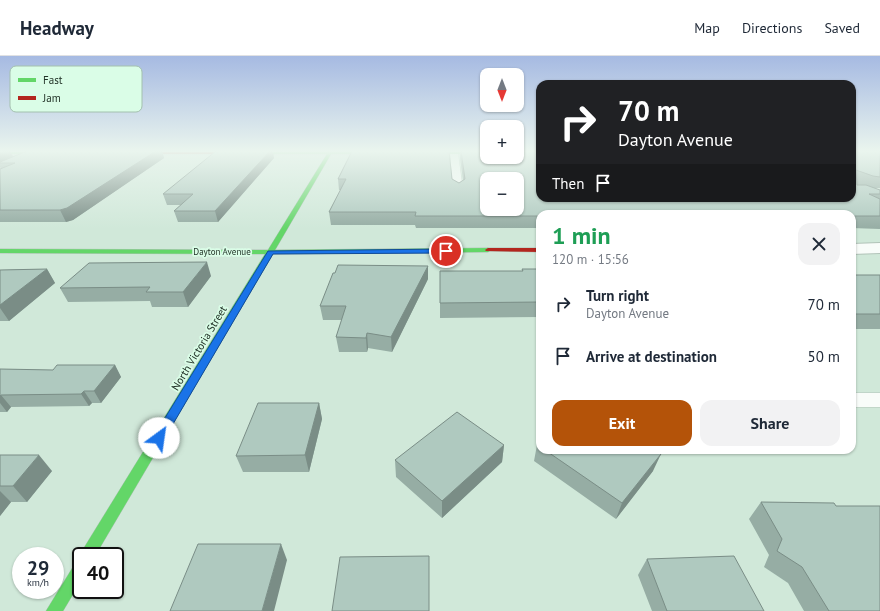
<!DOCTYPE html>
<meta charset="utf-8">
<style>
:root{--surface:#fff;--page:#f2f2f3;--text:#1f2937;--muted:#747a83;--line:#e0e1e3;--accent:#b45309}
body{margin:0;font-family:"PT Sans",sans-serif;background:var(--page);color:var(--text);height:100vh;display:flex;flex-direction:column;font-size:15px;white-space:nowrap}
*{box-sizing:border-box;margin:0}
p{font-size:13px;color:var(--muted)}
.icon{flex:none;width:22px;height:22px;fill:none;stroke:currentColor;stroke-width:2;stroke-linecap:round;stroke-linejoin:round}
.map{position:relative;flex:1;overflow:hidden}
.drawer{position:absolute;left:536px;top:154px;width:320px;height:244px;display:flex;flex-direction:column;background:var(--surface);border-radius:12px;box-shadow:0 1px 3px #0004}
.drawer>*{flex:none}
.guide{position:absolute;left:536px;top:24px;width:320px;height:122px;border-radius:12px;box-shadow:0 1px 3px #0004;background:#202124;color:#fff;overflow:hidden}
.needle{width:26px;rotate:180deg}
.fabs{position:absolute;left:480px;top:12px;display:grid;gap:8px}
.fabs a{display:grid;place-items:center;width:44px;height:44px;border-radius:8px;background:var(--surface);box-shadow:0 1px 3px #0004;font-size:20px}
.speed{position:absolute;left:12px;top:491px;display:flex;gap:8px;font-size:20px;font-weight:700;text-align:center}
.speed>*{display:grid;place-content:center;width:52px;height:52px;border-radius:50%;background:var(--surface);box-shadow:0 1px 3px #0004;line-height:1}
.speed small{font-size:10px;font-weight:400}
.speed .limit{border:2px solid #111;border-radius:6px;background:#fff;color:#111}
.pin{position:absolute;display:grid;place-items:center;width:34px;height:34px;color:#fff;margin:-17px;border:2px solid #fff;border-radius:50%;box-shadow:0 1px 4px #0007}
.me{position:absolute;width:44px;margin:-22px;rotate:31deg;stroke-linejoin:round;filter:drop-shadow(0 0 3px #0008)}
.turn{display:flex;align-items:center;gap:14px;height:84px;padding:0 16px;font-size:18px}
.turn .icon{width:52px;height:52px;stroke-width:2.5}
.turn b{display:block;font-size:28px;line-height:34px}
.then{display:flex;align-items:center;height:38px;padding:0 16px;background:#0003;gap:8px;font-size:15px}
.round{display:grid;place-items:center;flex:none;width:42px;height:42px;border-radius:12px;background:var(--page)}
.headline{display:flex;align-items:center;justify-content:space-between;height:68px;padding:0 16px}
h1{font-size:24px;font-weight:700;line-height:30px;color:#1e9e55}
.cta{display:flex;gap:8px;margin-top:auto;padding:8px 16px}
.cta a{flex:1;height:46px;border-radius:12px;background:var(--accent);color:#fff;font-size:16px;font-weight:700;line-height:46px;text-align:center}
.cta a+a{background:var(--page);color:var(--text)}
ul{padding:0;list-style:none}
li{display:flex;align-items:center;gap:12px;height:52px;padding:0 16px}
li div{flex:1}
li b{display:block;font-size:15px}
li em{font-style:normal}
header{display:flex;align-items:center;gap:24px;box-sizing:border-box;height:56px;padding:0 20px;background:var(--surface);border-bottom:1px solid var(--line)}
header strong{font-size:19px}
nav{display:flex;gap:22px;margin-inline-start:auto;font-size:14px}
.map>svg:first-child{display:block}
</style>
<header>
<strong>Headway</strong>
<nav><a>Map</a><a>Directions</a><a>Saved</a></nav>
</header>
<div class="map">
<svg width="880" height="555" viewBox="0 0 880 555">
<rect width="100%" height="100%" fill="#d0e8d9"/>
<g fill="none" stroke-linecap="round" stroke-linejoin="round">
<defs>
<path id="lane" d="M451 95H456L458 97 463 134 458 137 453 134 450 97Z
M852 337H880V351H852Z"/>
<path id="street" d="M880 187V197L852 198V188Z"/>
<path id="fast" d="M329 95 381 96 383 97 381 98H331L275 194 488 192 491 194 488 196 273 198 95 500H81V503L80 500 82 495 265 198 0 197V193L268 194 327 98H245L243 97 245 96Z
M0 96H53L55 97 53 98H0Z
M417 96H487V98H419Z
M81 504V525L63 555H46L76 506Z"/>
<path id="jam" d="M133 96H245L247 97 245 98H131Z
M488 192H540V196L486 195 485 194Z"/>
</defs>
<!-- lane casing -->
<use href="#lane" stroke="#b1c3b8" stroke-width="1"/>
<!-- street casing -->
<use href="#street" stroke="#b1c3b8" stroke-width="2"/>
<!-- fast casing -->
<use href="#fast" stroke="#b1c3b8" stroke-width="1"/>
<!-- jam casing -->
<use href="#jam" stroke="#b1c3b8" stroke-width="1"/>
<!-- lane -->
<use href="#lane" fill="#f8fcf9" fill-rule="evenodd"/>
<!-- street -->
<use href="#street" fill="#f8fcf9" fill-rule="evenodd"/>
<!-- fast -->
<use href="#fast" fill="#63d668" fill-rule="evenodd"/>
<!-- jam -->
<use href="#jam" fill="#b3261e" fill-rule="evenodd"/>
</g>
<!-- wall -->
<path fill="#96ada4" d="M0 95H10L13 101 27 95H162L164 102 73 164 66 166H0V113H1L0 111Z
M460 95H487L540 142 852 95H880V132H873L880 134V173L852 172V158H540V172H416L415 169H331L329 156 341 134H339L338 123H452L459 127 463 124 460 102Z
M274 102 218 166H178L174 155 181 149H167L163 138Z
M428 210V223L392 296 368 292 367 296H339L336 281 342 264H323L320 250Z
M537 210 540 211V261L440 262V247L522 215V213H536Z
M47 213 55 227 9 265H0V214Z
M852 219H880V273H852Z
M211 220 188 251H152L150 245 68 246 60 232Z
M115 309 121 321 101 347H92L89 350 11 351 7 356H0V313L53 314Z
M319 347 322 363 309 416H243L236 400Z
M540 386V394H654L653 415 616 463 534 405 537 389Z
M504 389 502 406 442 462 396 421 395 404Z
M779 394H829L779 395Z
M0 399 52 415 27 446H11L0 460Z
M761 446 836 450 880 555H804L788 527 764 511 769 499 749 463Z
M647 503 764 555H652L638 519Z"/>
<!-- shaded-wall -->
<path fill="#7a8d86" d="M5 95H10L14 102 0 107V97Z
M156 95H162L164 102 73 164 66 166 60 154Z
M270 95H273L274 102 218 166 215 155Z
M207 206 211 220 188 251 183 236Z
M428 210V223L392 296 391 281Z
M47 213 55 227 9 265 0 252V249Z
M367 277 368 292 367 296 366 282Z
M115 309 121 321 101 347 94 335Z
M84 335 92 347 89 350 81 338Z
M1 339 11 351 7 356 0 347V340Z
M319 347 322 363 309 416 305 399Z
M504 389 502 406 442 462V445Z
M661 398 653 415 616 463 622 447Z
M39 399 52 415 27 446 13 430Z
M0 435 11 446 0 460Z
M281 488 287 504 274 555H262Z"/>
<!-- building -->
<path fill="#afc9bf" stroke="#7a8d86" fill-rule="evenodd" d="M27 95H156L67 152 60 154H0V113L15 107H0V106Z
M216 95H270L215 155H174L193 138H163Z
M352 95H449L452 123 459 127 465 123 461 95H487V101H517V95H540V142H852V95H880V121L873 120 856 114 857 129H866L880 134V138H869L880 143V160H852V158H720L718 157 655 156 653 157 654 158H540V160H415L416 156H329L346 123H338ZM487 123H517V153H487Z
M207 206 183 236H146L150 231 60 232 89 207Z
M338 209 428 210 391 281 367 277 366 282 336 281 346 250H320L333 217H335Z
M537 210 540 211V246L440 247V215H523L522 213H537Z
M47 213 0 249V214Z
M852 219H880V258H852Z
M57 309H115L94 335H84L81 338 1 339 0 340V313L53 314Z
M258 347H319L305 399 236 400Z
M457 356 504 389 442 445 395 404Z
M540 386V391L537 389Z
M545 394H654L661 398 622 447Z
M0 399H39L13 430H0Z
M761 446 834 447 836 450H880V555H829L802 511 777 495 782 483Z
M198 488H281L262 555H170Z
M429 500V555H332L340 501Z
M734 500 764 555H667L647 503Z"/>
<!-- sky -->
<linearGradient id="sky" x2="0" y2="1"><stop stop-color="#a6bae2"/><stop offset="0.55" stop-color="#eaf5ee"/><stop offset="1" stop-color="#eaf5ee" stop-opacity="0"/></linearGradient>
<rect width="880" height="173" fill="url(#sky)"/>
<!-- route -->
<path fill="#1a73e8" stroke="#114b97" d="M446 193 449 195 448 197 273 198 163 385 159 386 155 385 153 382 155 378 268 195Z"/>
<g text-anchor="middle" stroke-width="3.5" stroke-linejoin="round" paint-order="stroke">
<!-- far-street labels -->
<g font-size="9" fill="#223328" stroke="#dafde7">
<text x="222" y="199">Dayton Avenue</text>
</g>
<!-- street labels -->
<g font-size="11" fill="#223328" stroke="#dafde7">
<text transform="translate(199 292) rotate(-59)" y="4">North Victoria Street</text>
</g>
</g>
<!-- legend -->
<rect x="10" y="10" width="132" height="46" rx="6" fill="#dafde7" stroke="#a3c0ae" stroke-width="1"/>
<rect x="18" y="22" width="18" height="4" fill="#63d668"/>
<rect x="18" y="40" width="18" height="4" fill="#b3261e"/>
<g font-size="11" fill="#223328">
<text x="43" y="28">Fast</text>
<text x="43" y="46">Jam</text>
</g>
</svg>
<div class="fabs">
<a><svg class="needle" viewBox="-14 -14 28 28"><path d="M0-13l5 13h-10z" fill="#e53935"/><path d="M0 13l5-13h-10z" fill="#747a83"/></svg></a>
<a>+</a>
<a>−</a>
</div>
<div class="speed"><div>29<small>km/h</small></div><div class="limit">40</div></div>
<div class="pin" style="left:446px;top:195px;background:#d93025"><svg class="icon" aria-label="arrive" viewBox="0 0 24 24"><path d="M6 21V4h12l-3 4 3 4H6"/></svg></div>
<svg class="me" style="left:159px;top:382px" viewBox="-20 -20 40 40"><circle r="19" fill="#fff"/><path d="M0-13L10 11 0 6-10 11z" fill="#1a73e8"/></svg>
<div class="guide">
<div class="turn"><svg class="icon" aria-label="right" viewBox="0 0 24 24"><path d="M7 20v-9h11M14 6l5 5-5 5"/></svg><div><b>70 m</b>Dayton Avenue</div></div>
<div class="then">Then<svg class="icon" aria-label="arrive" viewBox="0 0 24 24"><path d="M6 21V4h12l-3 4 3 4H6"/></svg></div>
</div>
<section class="drawer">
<div class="headline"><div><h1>1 min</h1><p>120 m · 15:56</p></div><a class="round"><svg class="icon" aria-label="close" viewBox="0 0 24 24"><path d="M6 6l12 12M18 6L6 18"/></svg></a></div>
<ul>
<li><svg class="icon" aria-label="right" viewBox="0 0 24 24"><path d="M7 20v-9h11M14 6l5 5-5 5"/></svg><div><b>Turn right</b><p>Dayton Avenue</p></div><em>70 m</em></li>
<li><svg class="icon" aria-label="arrive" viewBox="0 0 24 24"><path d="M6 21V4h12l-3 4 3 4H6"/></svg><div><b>Arrive at destination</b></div><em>50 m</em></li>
</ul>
<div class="cta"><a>Exit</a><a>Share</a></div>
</section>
</div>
